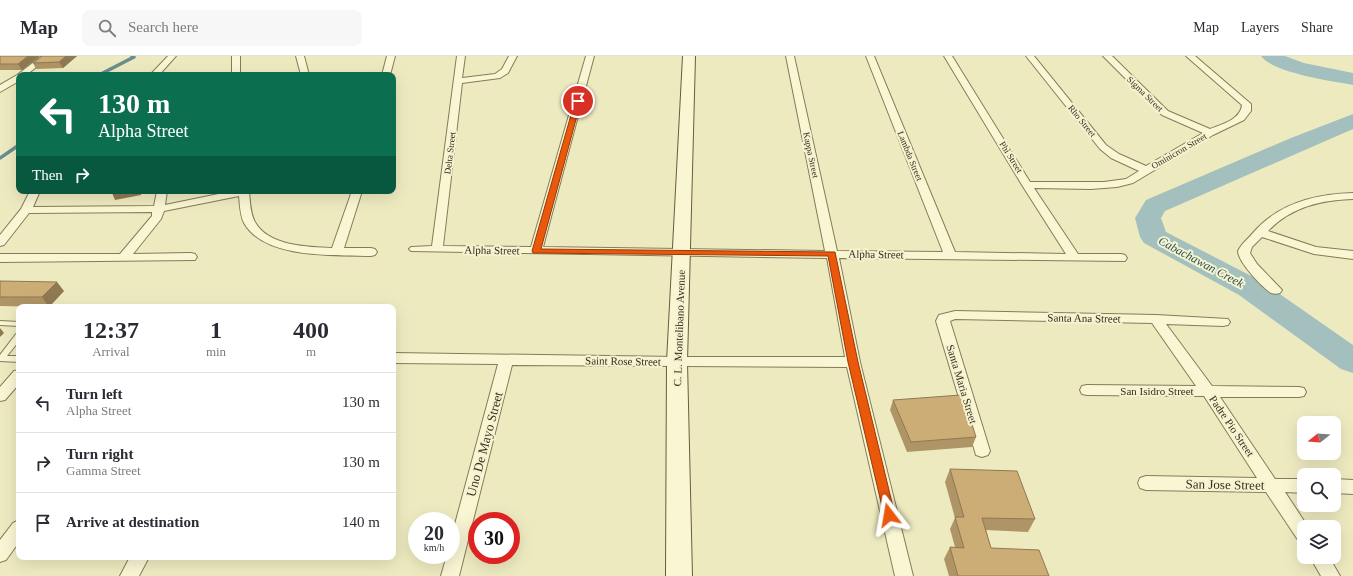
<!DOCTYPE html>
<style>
:root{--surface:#fff;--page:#f7f7f7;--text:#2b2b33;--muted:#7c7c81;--line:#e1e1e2}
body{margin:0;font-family:Georgia,serif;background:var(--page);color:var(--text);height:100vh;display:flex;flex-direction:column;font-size:15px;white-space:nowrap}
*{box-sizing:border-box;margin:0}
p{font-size:13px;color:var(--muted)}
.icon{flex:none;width:22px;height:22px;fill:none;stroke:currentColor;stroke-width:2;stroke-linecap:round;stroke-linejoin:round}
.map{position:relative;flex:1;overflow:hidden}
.sheet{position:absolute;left:16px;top:248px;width:380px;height:256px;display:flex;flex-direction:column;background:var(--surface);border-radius:8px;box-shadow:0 4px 16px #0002}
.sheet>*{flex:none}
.hud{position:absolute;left:16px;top:16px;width:380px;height:122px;border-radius:8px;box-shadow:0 4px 16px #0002;background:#0b6e4f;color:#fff;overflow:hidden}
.needle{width:26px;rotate:253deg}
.fabs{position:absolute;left:1297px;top:360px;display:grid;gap:8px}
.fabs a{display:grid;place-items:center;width:44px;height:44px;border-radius:8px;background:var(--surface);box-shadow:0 4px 16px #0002;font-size:20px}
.speed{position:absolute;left:408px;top:456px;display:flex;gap:8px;font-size:20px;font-weight:700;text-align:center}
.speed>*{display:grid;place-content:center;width:52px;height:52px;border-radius:50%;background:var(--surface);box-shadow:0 4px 16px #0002;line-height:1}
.speed small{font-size:10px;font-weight:400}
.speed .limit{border:6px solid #d22;background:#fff;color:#111}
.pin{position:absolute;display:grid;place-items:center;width:34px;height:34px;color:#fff;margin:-17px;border:2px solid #fff;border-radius:50%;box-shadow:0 1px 4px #0007}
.me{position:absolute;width:44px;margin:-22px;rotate:346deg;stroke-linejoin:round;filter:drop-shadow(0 0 3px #0008)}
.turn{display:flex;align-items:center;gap:14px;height:84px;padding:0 16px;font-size:18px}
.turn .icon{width:52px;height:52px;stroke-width:2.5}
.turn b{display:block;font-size:28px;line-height:34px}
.then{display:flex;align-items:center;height:38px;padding:0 16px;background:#0003;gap:8px;font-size:15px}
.eta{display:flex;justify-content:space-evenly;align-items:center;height:68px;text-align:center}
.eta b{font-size:24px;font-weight:600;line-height:28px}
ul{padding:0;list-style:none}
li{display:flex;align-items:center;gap:12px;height:60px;padding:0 16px;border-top:1px solid var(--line)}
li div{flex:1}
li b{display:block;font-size:15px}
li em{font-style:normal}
header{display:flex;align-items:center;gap:24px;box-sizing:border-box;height:56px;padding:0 20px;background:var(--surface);border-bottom:1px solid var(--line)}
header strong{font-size:19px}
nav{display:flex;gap:22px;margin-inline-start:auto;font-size:14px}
.search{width:280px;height:36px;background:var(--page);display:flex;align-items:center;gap:10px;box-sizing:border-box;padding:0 14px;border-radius:8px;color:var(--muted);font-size:15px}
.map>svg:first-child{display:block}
</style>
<header>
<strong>Map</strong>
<div class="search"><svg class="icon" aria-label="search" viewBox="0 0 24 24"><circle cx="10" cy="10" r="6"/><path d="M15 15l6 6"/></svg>Search here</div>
<nav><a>Map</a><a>Layers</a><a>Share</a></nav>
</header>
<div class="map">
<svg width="1353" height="520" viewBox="0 0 1353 520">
<rect width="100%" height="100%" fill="#eeeac0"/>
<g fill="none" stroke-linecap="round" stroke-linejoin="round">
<!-- stream -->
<path stroke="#6a8d8d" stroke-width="3.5" d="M99 19 134 1 132 0
M0 102 19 89"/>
<!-- river -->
<path fill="#a3c0be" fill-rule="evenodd" d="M1261 0H1285L1304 7 1353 17V29C1332 25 1273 17 1261 0Z
M1353 58V73L1165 155 1161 162 1166 176 1261 225 1353 289V317L1341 313 1239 239 1144 187 1140 181 1135 162 1146 144 1291 82Z"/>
<defs>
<path id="lane" d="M0 265 19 266V270L0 269Z
M16 278H19V285L7 300H19V306L0 305V299Z"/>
<path id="street" d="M42 0H51L26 19H19V25L0 36V29L17 19Z
M168 0H176L159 19H150Z
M232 0H240V19H232Z
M296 0H304L309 19H301Z
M387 0H395L390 19H382Z
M457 0H465L462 22 495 18 502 13 509 0H517L508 17 500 22 462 27 443 190 531 191 586 0H594L543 191 825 195 786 0H794L837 195 943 196 866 0H874L955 196 1066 198 1022 129 944 0H952L1030 126H1104L1126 123 1139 115 1111 102 1100 93 1026 0H1034L1106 89 1119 98 1146 110 1203 77 1162 59 1103 0H1112L1168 55 1210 73C1222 68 1240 64 1242 49L1186 0H1195L1251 48V55L1244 64 1213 79 1133 127 1117 131 1091 133 1034 132 1078 198H1121L1125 199 1127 202 1125 205 839 202 860 306 913 520H895L847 311 512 309 459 520H441L447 499H451V483L498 308 393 307V297L677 301H845L827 202 411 195 409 193 411 191 432 190Z
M30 135H40L33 151 154 150 157 135H167L165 149 233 135H249C250 145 250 157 255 166 268 190 308 191 332 192L352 135H362L344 192H371L375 193 377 196 375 199 371 200C335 199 264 203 244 167 240 159 240 149 239 140L164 155 161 163 133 198 191 197 195 198 197 201 195 204 0 206V198H120L152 160V156L29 157 4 189 0 190V179L21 153Z
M1353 137V143C1321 144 1291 151 1268 175L1316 191 1353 195V203L1314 198 1262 181 1252 191 1250 197 1257 208 1282 234 1280 237C1277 238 1274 238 1271 237 1262 231 1238 206 1238 195 1242 187 1247 184 1252 178 1277 148 1314 138 1353 137Z
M955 255 1156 259 1228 263 1230 266 1228 269 1223 270 1166 268 1212 330 1299 331 1304 332 1306 336 1304 340 1299 341H1220L1275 423H1304V437L1285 436 1308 471H1304V487L1298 484 1266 436 1146 434 1140 432 1138 427 1140 422 1146 420 1257 422 1204 340 1087 339 1082 338 1080 334 1082 330 1087 329 1196 330 1152 267 955 263 950 265 990 395 988 399 982 401 976 399 936 265 939 259Z
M19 314V328L5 344 0 345V331L14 315Z
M1334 423 1353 424V438L1334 437Z
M19 464V486L6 504 0 506V484L13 467Z
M130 501H149L139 520H120Z
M1310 501H1329L1340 520H1321Z"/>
<path id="secondary" d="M683 0H695L687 306 692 520H666L667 306Z"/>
</defs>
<!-- lane casing -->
<use href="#lane" stroke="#867b58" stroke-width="2"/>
<!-- street casing -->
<use href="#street" stroke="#867b58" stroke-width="2"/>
<!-- secondary casing -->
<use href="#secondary" stroke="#685c3c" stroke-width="2"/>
<!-- lane -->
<use href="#lane" fill="#f8f6d3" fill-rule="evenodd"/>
<!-- street -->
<use href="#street" fill="#f8f6d3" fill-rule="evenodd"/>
<!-- secondary -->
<use href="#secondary" fill="#f8f6d3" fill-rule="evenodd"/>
</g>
<!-- wall -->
<path fill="#af9565" d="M0 0H40L22 14H0Z
M42 0H77L63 12 36 13 33 7Z
M0 225 64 235 49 251 0 250Z
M893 344 976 381 972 391 907 396 890 354Z
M950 413 1035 463 1028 476 986 474 991 492 1049 520H949L944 503 950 491H955L950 473 955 462 945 426Z"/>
<!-- shaded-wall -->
<path fill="#8f7953" d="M28 0H40L22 14 18 8Z
M66 0H77L63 12 59 6Z
M124 135H142L141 139 115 144 112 137Z
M57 226 64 235 49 251 42 241Z
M0 272 4 277 0 281Z"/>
<!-- building -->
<path fill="#ccad76" stroke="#8f7953" d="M0 0H28L18 8H0Z
M42 0H66L59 6 33 7Z
M112 135H124L112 137Z
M0 225 57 226 42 241H0Z
M961 339 966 349 976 381 911 386 893 344Z
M950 413 1017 415 1035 463 982 462 991 492 1039 494 1049 520H958L950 491 964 492 955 461H964Z"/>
<!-- route -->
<path fill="#ea580c" stroke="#983908" d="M578 43 581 45 541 193 835 196 858 306 895 459 894 463 889 464 885 463 884 459 848 306 828 200 533 197 532 195 575 45Z"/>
<g text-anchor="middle" stroke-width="4" stroke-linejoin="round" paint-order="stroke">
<!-- far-street labels -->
<g font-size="9" fill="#362f1d" stroke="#f5f3d0">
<text transform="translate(1145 38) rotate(44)" y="3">Sigma Street</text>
<text transform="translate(1082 65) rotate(51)" y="3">Rho Street</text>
<text transform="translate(1179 95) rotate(-30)" y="3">Ominicron Street</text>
<text transform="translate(450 97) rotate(-83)" y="3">Delta Street</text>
<text transform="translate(811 99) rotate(78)" y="3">Kappa Street</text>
<text transform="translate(910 100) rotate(68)" y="3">Lambda Street</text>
<text transform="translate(1011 101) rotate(58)" y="3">Phi Street</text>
</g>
<!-- street labels -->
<g font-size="11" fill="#362f1d" stroke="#f5f3d0">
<text transform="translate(492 194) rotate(1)" y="4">Alpha Street</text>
<text transform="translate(876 198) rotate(1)" y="4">Alpha Street</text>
<text transform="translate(1084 262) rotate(1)" y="4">Santa Ana Street</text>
<text transform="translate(679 272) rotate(-88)" y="4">C. L. Montelibano Avenue</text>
<text transform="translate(623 305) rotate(1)" y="4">Saint Rose Street</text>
<text transform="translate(962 328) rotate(73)" y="4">Santa Maria Street</text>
<text x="1157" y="339">San Isidro Street</text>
<text transform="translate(1232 370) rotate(56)" y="4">Padre Pio Street</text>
</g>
<!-- water labels -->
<g font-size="12" font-style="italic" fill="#2c4f56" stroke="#f5f3d0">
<text transform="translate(1201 206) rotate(28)" y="4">Cabachawan Creek</text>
</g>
<!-- near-street labels -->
<g font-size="13" fill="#362f1d" stroke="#f5f3d0">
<text transform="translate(484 388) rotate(-75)" y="5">Uno De Mayo Street</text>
<text transform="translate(1225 428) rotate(1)" y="5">San Jose Street</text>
</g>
</g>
</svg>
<div class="fabs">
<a><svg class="needle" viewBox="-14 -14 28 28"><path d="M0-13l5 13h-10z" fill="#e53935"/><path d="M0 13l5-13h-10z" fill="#7c7c81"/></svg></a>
<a><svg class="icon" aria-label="search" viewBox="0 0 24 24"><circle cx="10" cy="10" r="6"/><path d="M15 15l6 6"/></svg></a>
<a><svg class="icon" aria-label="layers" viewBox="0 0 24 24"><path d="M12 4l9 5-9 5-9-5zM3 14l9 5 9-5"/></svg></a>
</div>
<div class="speed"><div>20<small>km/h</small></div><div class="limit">30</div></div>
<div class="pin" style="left:578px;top:45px;background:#d93025"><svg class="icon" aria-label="arrive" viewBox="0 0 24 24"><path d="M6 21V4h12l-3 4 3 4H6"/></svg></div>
<svg class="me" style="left:889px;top:459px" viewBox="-20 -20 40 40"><path d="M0-17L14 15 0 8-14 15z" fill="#ea580c" stroke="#fff" stroke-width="4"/></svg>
<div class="hud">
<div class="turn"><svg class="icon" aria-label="left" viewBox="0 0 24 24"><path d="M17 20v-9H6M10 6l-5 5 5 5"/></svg><div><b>130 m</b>Alpha Street</div></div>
<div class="then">Then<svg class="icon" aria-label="right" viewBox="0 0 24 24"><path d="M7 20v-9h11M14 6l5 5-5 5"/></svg></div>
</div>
<section class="sheet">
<div class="eta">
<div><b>12:37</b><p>Arrival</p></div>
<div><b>1</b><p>min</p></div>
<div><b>400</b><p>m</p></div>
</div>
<ul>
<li><svg class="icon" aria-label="left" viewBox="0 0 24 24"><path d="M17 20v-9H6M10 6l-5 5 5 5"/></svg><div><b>Turn left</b><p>Alpha Street</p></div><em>130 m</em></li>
<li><svg class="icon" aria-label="right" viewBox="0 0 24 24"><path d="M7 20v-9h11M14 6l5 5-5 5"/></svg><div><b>Turn right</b><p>Gamma Street</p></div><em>130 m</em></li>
<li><svg class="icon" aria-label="arrive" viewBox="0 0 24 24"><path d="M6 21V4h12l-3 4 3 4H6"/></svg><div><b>Arrive at destination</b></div><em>140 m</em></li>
</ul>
</section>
</div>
